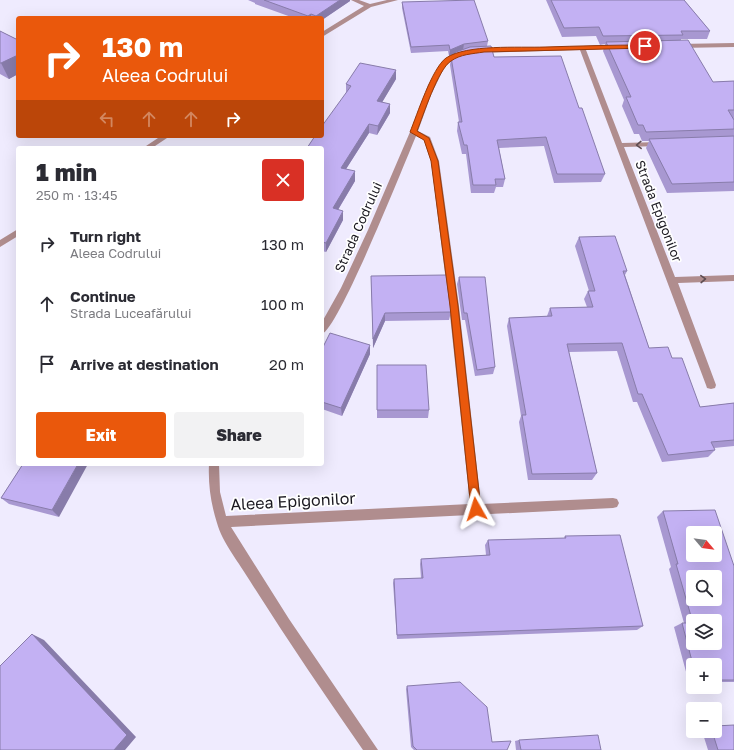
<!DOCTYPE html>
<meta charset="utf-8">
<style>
:root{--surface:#fff;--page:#f2f2f3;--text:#2b2b33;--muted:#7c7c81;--accent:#ea580c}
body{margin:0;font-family:"Golos Text",sans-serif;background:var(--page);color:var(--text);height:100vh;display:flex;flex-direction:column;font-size:15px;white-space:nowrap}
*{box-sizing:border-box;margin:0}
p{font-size:13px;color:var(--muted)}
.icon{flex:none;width:22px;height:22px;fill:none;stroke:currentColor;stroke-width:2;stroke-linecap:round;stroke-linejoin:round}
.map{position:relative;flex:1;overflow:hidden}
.side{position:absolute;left:16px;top:146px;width:308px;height:320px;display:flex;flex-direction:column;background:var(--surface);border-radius:4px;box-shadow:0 4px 16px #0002}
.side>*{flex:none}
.banner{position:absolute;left:16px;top:16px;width:308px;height:122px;border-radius:4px;box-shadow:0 4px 16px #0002;background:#ea580c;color:#fff;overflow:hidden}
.needle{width:26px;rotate:119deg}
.buttons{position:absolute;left:686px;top:526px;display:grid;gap:8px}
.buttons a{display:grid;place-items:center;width:36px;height:36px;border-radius:4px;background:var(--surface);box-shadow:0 4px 16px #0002;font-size:20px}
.pin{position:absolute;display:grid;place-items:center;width:34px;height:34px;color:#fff;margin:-17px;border:2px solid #fff;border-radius:50%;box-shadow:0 1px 4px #0007}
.me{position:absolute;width:44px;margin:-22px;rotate:354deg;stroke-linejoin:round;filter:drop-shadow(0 0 3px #0008)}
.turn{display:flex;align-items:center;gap:14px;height:84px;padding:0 20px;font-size:18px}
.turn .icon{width:52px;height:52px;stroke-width:2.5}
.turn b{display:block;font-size:28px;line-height:34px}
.lanes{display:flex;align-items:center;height:38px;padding:0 20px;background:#0003;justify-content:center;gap:20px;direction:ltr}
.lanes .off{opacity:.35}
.round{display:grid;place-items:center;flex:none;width:42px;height:42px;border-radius:4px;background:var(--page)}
.summary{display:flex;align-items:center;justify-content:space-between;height:68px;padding:0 20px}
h1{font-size:24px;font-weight:800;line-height:30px}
.primary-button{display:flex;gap:8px;margin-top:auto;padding:8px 20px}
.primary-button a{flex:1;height:46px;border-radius:4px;background:var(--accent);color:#fff;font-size:16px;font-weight:800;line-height:46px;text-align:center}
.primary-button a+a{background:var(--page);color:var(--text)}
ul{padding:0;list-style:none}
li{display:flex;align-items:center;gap:12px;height:60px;padding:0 20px}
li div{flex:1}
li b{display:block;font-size:15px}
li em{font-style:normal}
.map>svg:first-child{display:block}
</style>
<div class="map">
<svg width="734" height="750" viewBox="0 0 734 750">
<rect width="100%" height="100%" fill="#efebfe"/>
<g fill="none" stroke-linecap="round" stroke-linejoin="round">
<!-- minor -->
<path fill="#b08d8e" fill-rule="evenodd" d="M351 0H359L370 4 387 0H398L371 7 322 37V32L364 6Z
M734 43V47L678 48 675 46 678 44Z
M618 45 620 46V48L586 50 622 143 660 142 664 144 660 146 624 147 675 277 734 275V281L678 283 716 385 715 388 711 389 707 388 706 385 580 50 478 53 475 51 478 49Z
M462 51 465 53 464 54 452 60 444 68 431 95 418 131 430 137 439 161 459 306 481 504 613 498 617 499 619 503 617 507 613 508 231 527 289 619 378 750H363C324 694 286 638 250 581 240 564 222 542 217 523 211 504 208 485 209 464H219L220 492 226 516 470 504 449 306 431 161 424 140 416 136C405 162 339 328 322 334V322L341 288 368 230 410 132 428 85 444 60 451 55Z
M161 136H170L152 148H143Z
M18 229V236L0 247V240Z"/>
</g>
<!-- wall -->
<path fill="#a898d1" d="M248 0H350V1L322 20V18H294L255 4V3Z
M546 0H684L710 31 707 39H681V41L713 82 734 81V191L667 193 646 148 649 141H642L639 134H634L622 106 624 100 603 51 605 44 600 45 596 36 562 37Z
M402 2 488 41 487 46 494 57 579 108 605 174 601 182 554 183 544 146 499 148 505 179 503 187H496L494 193H471L466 154H462L457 131 458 122H459L450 65 451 57 454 54 449 56 448 51 411 53 402 8Z
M0 31 18 40V74L9 79 0 74Z
M396 79 382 102 390 113 377 135 369 133 346 169 355 181 338 210 343 220 326 252 322 251V148L346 93V84Z
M579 237 627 271 625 275 649 348 672 358 700 407 734 403V446L714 448 715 450 708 457 662 462 637 402H633L617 351 569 352 597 473 592 480H528L519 422 521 416 507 326 509 318 547 316 550 308 587 307 584 299 588 291H589L575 246Z
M371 276 451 312 449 320 385 321 373 348Z
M459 277 495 367 493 374 475 376 465 320H462L457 284Z
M322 349 370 354 342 416 322 409Z
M377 365 429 410 428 418H377Z
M23 464 59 517 9 504 1 498Z
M663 511 734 566V682H715V665H693V683H689L674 627 682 623H684L669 569 671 567 657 517Z
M565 536 643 626 637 630 397 639 393 583 394 579 421 578 420 564 421 559 486 555 485 545 488 540 564 538Z
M407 686 492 742 507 750H414L411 747 406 689Z
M702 731H715L734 750H708Z
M519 740 601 750H516L515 741Z"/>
<!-- shaded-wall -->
<path fill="#887caa" d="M340 0H350V1L322 20V18H316V16Z
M311 14V18H308V16Z
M464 44 463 50 449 56 450 50Z
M18 55V74L9 79 1 63Z
M396 70V79L377 111V101Z
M390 104V113L377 135 378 126Z
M369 124V133L341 177V168Z
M355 171V181L333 218V208Z
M343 211V220L326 252V243Z
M385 313V321L373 348V339Z
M370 345V354L342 416 341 408Z
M78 464H88L59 517 52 510Z
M32 634 44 640 136 737 125 750H114Z"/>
<!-- building -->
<path fill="#c3b1f3" stroke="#887caa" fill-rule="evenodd" d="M264 0H340L316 16 311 14 308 16Z
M474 0 488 41 464 44 450 50 449 45 411 47 402 2Z
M551 0H684L710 31H681L683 35 603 36 599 27 564 28Z
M0 31 18 40V55L1 63H0Z
M688 40 713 82 734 81V110H728L734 120V129L646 132 643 125H638L626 97H631L606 42Z
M491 46 494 57 561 56 579 108H582L605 174H557L546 137 497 140 505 179H495L496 185H473L467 145H464L458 122H462L451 57 456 52 470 47Z
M360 63 396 70 377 101 390 104 378 126 369 124 341 168 355 171 333 208 343 211 326 243 322 242V148H307L315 136H322V126L351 86 346 84Z
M734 136V182L672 184 649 139Z
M615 236 627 271H623L649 348 668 347 672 358H682L700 407 734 403V440L711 442 715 450 668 455 642 394H638L622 343 567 344 597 473 532 474 522 415H526L509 318 552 316 550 308 593 307 588 291H595L579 237Z
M446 275 451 312 385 313 373 339 371 276Z
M459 277H485L495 367 477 370 467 313H464Z
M330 333 370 345 341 408 322 402V349Z
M377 365H426L429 410H377Z
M23 464H78L52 510 1 498Z
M715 510 734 566V680H715V665H693L682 623H693L676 564H678L663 511ZM693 533H715V555H693ZM693 577H715V599H693ZM693 621H715V643H693Z
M620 535 643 626 397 635 394 579 423 578 421 559 490 555 488 540 566 538 565 536Z
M32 634 127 735 114 750H0V666Z
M460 682 487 707 492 742 511 741 507 750H417L413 746 407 686Z
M734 725V750H718L712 731H715V726Z
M598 735 601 750H521L519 740Z"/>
<!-- one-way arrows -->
<defs><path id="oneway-chevron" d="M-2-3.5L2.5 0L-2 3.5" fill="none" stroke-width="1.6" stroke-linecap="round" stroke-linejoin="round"/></defs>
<g stroke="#5e4d52">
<use href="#oneway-chevron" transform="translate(639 145) rotate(178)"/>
<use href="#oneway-chevron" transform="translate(703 279) rotate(-2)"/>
</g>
<!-- route -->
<path fill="#ea580c" stroke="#983908" d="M645 45 648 46 647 48 484 52C472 54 461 54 451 61 438 69 423 116 417 131L429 138 438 161 458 306 481 509 479 512 476 514 472 512 471 509 450 306 431 161 424 140 410 132C417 115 432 68 446 58 467 44 519 48 545 47 578 46 612 45 645 45Z"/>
<g text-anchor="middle" stroke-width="3.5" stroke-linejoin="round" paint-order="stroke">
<!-- street labels -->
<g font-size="13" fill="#1b1921" stroke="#fff">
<text transform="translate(659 211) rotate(69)" y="5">Strada Epigonilor</text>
<text transform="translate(358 227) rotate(-66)" y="5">Strada Codrului</text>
</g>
<!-- near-street labels -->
<g font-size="16" fill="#1b1921" stroke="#fff">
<text transform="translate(293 501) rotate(-3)" y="6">Aleea Epigonilor</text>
</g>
</g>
</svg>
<div class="buttons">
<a><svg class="needle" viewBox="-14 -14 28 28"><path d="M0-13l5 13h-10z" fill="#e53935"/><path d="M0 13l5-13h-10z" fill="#7c7c81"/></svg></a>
<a><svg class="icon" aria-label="search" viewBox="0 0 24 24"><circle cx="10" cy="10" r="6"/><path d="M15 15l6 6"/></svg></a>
<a><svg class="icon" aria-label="layers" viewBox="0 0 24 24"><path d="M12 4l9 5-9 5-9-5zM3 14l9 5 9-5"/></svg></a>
<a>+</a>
<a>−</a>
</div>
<div class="pin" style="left:645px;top:46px;background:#d93025"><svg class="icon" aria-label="arrive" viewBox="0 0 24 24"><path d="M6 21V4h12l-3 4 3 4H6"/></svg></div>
<svg class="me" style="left:476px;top:509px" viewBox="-20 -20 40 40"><path d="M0-17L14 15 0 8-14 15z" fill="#ea580c" stroke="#fff" stroke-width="4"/></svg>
<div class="banner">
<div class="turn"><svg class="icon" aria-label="right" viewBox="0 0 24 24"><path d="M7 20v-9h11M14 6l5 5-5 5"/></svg><div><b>130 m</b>Aleea Codrului</div></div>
<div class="lanes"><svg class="icon off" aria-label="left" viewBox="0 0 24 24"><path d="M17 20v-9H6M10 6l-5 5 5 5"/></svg><svg class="icon off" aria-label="ahead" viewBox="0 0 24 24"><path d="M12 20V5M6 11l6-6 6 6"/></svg><svg class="icon off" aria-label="ahead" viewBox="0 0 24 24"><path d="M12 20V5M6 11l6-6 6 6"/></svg><svg class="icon" aria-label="right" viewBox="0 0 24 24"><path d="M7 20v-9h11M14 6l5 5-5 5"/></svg></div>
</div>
<section class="side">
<div class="summary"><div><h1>1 min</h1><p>250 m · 13:45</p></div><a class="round" style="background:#d93025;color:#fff"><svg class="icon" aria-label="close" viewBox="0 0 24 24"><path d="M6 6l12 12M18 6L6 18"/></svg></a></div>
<ul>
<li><svg class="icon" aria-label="right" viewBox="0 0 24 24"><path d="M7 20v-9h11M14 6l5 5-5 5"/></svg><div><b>Turn right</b><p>Aleea Codrului</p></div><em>130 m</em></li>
<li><svg class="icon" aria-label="ahead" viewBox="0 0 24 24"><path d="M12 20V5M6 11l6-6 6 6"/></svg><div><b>Continue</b><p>Strada Luceafărului</p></div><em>100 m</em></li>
<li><svg class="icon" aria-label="arrive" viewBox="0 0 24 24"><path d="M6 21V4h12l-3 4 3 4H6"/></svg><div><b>Arrive at destination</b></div><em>20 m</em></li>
</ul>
<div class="primary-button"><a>Exit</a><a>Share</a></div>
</section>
</div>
